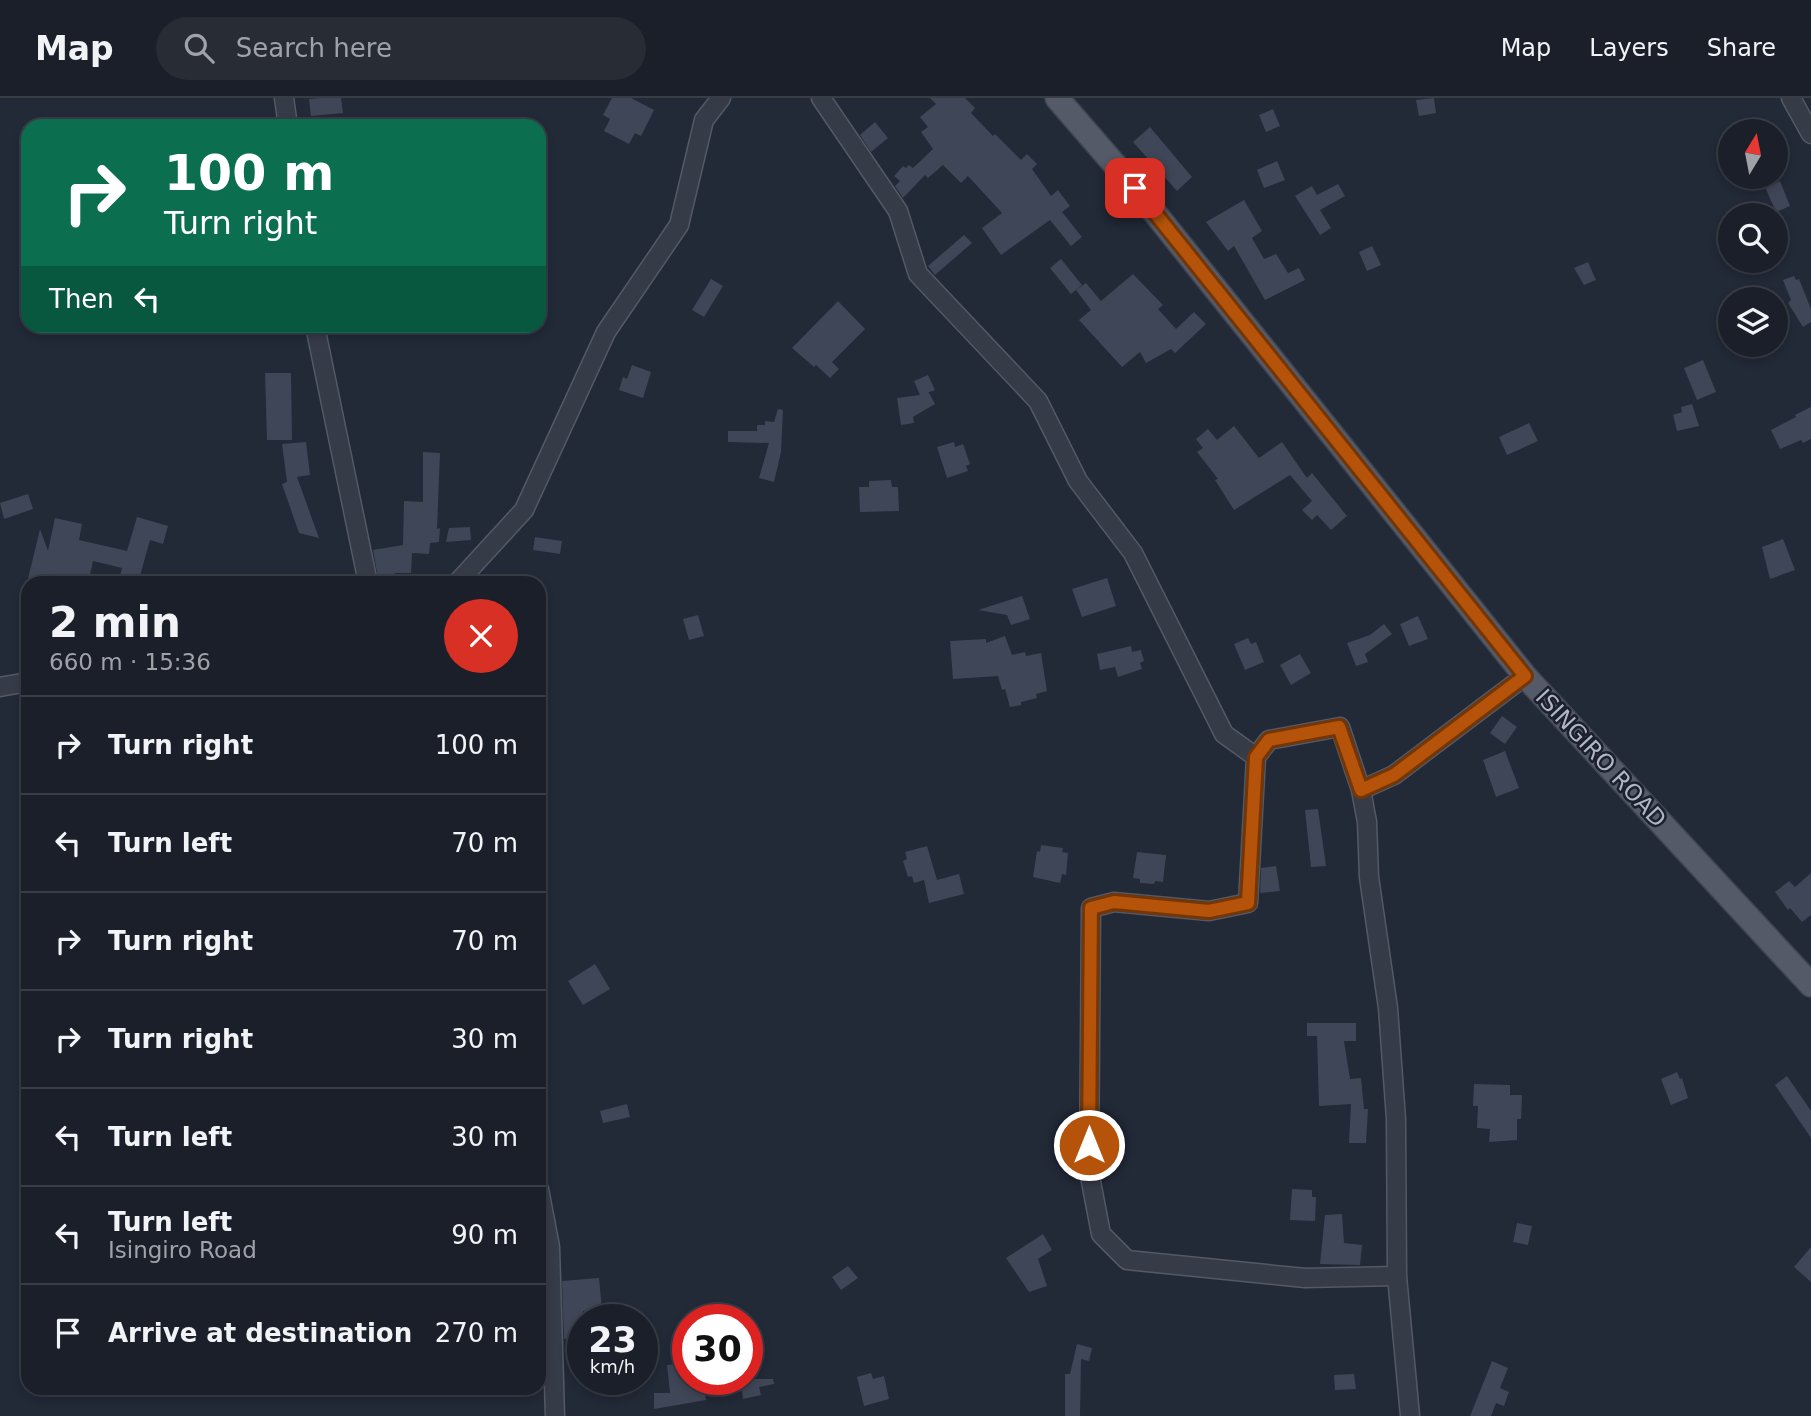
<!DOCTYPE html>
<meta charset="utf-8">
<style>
:root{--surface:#1a1f29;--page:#272c35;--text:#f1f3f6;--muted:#9fa2a8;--line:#383d46}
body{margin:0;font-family:"DejaVu Sans",sans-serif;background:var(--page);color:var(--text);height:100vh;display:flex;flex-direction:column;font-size:26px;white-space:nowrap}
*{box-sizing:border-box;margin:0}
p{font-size:23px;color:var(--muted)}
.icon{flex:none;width:38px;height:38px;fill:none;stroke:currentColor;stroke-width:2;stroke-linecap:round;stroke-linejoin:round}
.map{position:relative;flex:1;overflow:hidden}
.sheet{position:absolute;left:21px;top:478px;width:525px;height:819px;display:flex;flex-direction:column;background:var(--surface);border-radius:21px;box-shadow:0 4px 10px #0003,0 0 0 2px var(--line)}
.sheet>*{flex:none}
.guide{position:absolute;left:21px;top:21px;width:525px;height:214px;border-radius:21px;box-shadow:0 4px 10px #0003,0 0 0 2px var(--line);background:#0b6e4f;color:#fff;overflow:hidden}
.needle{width:46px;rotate:10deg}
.fabs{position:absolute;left:1718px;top:21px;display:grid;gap:14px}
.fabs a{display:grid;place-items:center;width:70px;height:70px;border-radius:50%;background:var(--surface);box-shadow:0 4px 10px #0003,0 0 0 2px var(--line);font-size:35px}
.speed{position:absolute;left:567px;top:1206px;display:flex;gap:14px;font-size:35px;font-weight:700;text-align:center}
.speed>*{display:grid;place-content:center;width:91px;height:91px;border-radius:50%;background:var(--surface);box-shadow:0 4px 10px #0003,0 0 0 2px var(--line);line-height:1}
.speed small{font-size:18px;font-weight:400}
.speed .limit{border:10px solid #d22;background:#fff;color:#111}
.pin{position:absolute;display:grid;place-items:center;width:60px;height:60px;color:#fff;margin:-30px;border-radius:14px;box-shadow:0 4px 10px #0006}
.me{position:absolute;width:77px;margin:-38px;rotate:0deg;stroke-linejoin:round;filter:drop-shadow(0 0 5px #0008)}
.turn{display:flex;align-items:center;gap:24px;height:147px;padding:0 28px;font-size:32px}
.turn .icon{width:91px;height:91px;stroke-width:2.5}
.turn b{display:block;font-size:49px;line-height:60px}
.then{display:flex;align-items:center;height:66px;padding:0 28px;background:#0003;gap:14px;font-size:26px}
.round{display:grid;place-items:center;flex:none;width:74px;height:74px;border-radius:37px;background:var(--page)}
.headline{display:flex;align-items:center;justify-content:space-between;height:119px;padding:0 28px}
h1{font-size:42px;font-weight:600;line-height:52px}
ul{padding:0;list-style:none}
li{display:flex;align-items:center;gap:21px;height:98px;padding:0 28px;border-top:2px solid var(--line)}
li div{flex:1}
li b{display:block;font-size:26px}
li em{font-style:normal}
header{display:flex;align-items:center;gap:42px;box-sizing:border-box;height:98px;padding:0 35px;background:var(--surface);border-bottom:2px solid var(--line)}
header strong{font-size:33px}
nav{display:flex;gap:38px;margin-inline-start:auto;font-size:24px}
.search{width:490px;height:63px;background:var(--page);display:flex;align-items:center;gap:18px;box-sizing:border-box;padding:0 24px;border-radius:38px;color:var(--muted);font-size:26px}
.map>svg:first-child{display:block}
</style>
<header>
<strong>Map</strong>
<div class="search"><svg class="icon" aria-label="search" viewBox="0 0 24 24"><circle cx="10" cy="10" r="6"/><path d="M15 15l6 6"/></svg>Search here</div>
<nav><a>Map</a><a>Layers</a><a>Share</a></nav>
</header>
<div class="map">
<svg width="1811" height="1318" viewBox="0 0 1811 1318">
<rect width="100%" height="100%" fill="#222937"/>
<!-- building -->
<path fill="#3f4657" d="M320 0H341L343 15 311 18 309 1Z
M612 0H631L654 12 641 38 635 35 629 46 604 33 610 21 603 17Z
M930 0H965L975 10 971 15 993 38 995 36 1021 62 1027 56 1037 66 1032 71 1051 98 1058 92 1070 108 1062 114 1082 139 1071 148 1050 122 1001 157 982 130 1002 115 968 78 961 85 943 67 928 80 925 77 903 100 895 88 900 83 894 78 903 68 906 70 909 67 913 70 933 51 921 34 928 29 920 19 936 6Z
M1434 0 1436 15 1419 18 1416 2Z
M1273 11 1280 28 1266 34 1259 17Z
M875 24 888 40 871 54 860 37Z
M1150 29 1192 79 1177 93 1133 44Z
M1277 63 1285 82 1264 90 1257 72Z
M1780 83 1790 108 1776 114 1765 89Z
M1338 86 1345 98 1320 112 1331 130 1320 137 1295 98 1312 88 1317 97Z
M1244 102 1262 133 1252 140 1264 161 1276 156 1288 175 1299 170 1305 182 1265 202 1234 148 1228 153 1206 124Z
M964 137 972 145 935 177 928 168Z
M1372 148 1381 167 1367 173 1359 154Z
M1061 161 1082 187 1071 196 1050 170Z
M1588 164 1596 182 1584 187 1574 170Z
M1133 176 1163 207 1158 211 1176 231 1194 214 1206 226 1175 255 1171 251 1146 265 1140 254 1122 269 1079 222 1091 212 1076 192 1086 185 1101 203Z
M1794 178 1796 182 1799 181 1811 211V224L1803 229 1788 205 1791 202 1783 182Z
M711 181 723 188 704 219 692 212Z
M838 203 865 231 832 264 839 271 830 280 816 267 814 269 792 250Z
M1703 262 1716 294 1697 302 1684 270Z
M632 267 651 274 643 300 619 292 623 279 627 281Z
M265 275H291L292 342H267Z
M928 277 935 292 927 295H929L935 306 913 319 914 325 901 327 897 300 920 297 914 283Z
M1692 306 1699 328 1677 333 1673 317 1682 314 1681 309Z
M1811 309V341L1803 345 1801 342 1780 351 1771 332 1796 319 1795 317Z
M778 311 783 312 781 354 774 384 759 380 769 345 728 344V333H757V327H765V323L774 324Z
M1529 325 1538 343 1507 357 1499 339Z
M1234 328 1259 360 1282 344 1307 380 1312 375 1347 418 1331 432 1317 417 1312 422 1302 412 1312 403 1290 377 1234 412 1215 382 1218 381 1197 354 1203 350 1196 341 1208 331 1217 342Z
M306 344 310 377 297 379 319 440 299 435 282 386 287 384 282 346Z
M954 344 955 349 963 346 970 366 966 368 968 373 947 380 937 349Z
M423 354 440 355 437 431 440 430 439 444 430 445 429 456 412 455 411 475H395L397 485H379L373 452 403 447 404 403 423 404Z
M891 382 892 389H898L899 413 860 414 859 389H869V383Z
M28 396 33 411 4 421 0 405Z
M137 419 168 428 163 446 150 442 138 485H118L122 470 93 463 89 481 83 479 81 485H27L40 431 48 453 55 420 82 426 79 442 127 453Z
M470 429 471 442 446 444 449 430Z
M535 439 562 443 560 456 533 452Z
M1783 441 1795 472 1770 481 1762 449Z
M1107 480 1116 508 1082 519 1072 491Z
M1022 498 1030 521 1011 527 1007 517 978 512Z
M698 517 704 538 689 542 683 521Z
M1418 518 1428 541 1409 548 1400 526Z
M1384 526 1392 536 1365 556 1368 564 1356 568 1347 545 1370 537Z
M1005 538 1012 557 1025 554 1026 558 1041 555 1047 593 1036 596 1037 600 1021 604V607L1010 609 1005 591 1002 592 998 578 953 581 950 543 986 541V545Z
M1248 540 1251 546 1256 544 1264 564 1245 572 1234 546Z
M1131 548 1132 554 1141 552 1144 563 1140 565 1142 571 1118 579 1115 569 1100 572 1097 556Z
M1300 556 1311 575 1291 587 1280 567Z
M1502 618 1517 629 1505 646 1490 635Z
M1505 653 1519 690 1496 699 1483 662Z
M1318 711 1326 768 1311 769 1305 712Z
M1041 747 1063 750 1062 754 1068 755 1066 777 1062 776 1060 785 1033 779 1037 753 1040 754Z
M927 748 937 782 959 776 964 796 929 805 924 782 914 785 912 778 908 779 903 763 907 761 905 754Z
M1137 754 1166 757 1163 784 1155 783 1154 786 1140 785V781L1133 780Z
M1276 768 1280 793 1260 795 1261 770Z
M1811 775V817L1802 824 1790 810 1788 812 1775 794 1789 783 1795 789Z
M595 866 610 891 583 907 568 883Z
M1307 925H1356V943H1344L1350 981 1361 980 1364 1011H1368L1366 1045H1349L1351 1006 1319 1008 1317 938H1307Z
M1677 974 1680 981 1682 980 1688 1000 1671 1007 1661 981Z
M1787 978 1811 1013V1040L1775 987Z
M1474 986 1510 987V997H1522L1521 1021H1517V1042L1489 1044 1490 1031 1477 1030 1478 1008H1473Z
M627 1006 630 1019 603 1025 600 1013Z
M1292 1091 1312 1092V1099H1316L1315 1123 1290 1122Z
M1342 1116 1344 1145 1362 1147 1360 1167 1320 1166 1325 1117Z
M1517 1125 1532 1128 1528 1147 1513 1144Z
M1043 1136 1052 1152 1038 1161 1047 1188 1029 1194 1006 1160Z
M1811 1149V1184L1794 1169Z
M848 1168 858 1180 841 1192 832 1179Z
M599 1180 602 1211 583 1213V1238L564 1241 562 1183Z
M1077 1246 1092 1250 1089 1263 1081 1261 1080 1318H1065V1276H1070Z
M1492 1263 1508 1270 1500 1290 1509 1294 1504 1308 1496 1305 1491 1318H1470Z
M688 1265V1284L703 1282 706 1302 654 1311V1295H670L667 1267Z
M871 1275 873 1281 884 1278 889 1301 864 1308 857 1279Z
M1354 1276 1356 1291 1335 1292 1334 1277Z
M736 1281H773L774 1286 759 1289 761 1297 743 1301 742 1293 738 1294Z"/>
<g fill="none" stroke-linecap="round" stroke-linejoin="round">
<defs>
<path id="minor" d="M284 0 288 28
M821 0 898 113 918 176 1038 303 1078 383 1133 455 1224 636 1256 659
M1791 0 1811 36
M315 228 368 485
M457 485 524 412 606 234 679 127 704 22 721 0
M0 589 28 584
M1361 692 1340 629 1269 642 1256 659 1248 805 1209 813 1114 804 1091 810 1089 1073 1101 1136 1127 1162 1305 1180 1397 1178
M539 1091 550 1149 555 1318
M1410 1318 1397 1178 1396 1021 1388 910 1369 779 1367 724 1361 692 1394 677 1525 578"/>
<path id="major" d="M1057 0 1135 90 1525 578 1811 887"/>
</defs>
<!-- minor casing -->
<use href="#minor" stroke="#535965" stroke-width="21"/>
<!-- major casing -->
<use href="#major" stroke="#3f4451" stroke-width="26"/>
<!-- minor -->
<use href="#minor" stroke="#363b48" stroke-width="18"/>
<!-- major -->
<use href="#major" stroke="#545a68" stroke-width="23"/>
</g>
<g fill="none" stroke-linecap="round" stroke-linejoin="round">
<defs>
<path id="route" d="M1089 1047 1091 810 1114 804 1209 813 1248 805 1256 659 1269 642 1339 629 1361 692 1394 677 1525 578 1135 90"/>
</defs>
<!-- route casing -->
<use href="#route" stroke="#753606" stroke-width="18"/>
<!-- route -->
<use href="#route" stroke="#b45309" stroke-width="12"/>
</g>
<g text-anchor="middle" stroke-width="5" stroke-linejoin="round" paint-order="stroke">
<!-- street labels -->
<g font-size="23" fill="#b0b6c4" stroke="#1b202c">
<text transform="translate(1601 660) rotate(47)" y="8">ISINGIRO ROAD</text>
</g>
</g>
</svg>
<div class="fabs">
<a><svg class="needle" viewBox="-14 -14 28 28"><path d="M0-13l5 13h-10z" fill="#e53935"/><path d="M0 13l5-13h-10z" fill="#9fa2a8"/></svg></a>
<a><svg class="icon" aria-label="search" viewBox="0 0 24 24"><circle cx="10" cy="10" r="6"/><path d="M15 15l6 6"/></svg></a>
<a><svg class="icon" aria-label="layers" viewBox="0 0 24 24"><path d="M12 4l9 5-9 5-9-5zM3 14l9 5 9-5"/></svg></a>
</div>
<div class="speed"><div>23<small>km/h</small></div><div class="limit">30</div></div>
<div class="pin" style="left:1135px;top:90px;background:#d93025"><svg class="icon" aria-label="arrive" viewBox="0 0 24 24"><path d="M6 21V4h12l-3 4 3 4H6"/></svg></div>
<svg class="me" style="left:1089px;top:1047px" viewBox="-20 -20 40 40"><circle r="17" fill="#b45309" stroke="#fff" stroke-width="3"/><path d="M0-11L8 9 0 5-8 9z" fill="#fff"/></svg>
<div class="guide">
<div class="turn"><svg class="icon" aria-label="right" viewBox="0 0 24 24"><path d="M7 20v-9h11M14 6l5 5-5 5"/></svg><div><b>100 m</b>Turn right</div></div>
<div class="then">Then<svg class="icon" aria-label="left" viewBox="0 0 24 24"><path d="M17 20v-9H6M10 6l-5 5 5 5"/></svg></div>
</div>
<section class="sheet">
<div class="headline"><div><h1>2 min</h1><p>660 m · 15:36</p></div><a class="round" style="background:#d93025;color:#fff"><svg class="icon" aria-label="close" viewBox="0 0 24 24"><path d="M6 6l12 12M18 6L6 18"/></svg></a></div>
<ul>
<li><svg class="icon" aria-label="right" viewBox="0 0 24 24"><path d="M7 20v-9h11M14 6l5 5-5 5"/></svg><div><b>Turn right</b></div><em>100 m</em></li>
<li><svg class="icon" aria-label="left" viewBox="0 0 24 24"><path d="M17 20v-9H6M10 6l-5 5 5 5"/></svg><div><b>Turn left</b></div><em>70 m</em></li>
<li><svg class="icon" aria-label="right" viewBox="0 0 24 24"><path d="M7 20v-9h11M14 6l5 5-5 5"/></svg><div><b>Turn right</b></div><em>70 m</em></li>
<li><svg class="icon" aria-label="right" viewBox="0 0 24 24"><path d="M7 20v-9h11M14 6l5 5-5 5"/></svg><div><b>Turn right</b></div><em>30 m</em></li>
<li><svg class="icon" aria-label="left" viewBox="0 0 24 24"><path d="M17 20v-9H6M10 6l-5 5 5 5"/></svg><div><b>Turn left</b></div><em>30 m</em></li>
<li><svg class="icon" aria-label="left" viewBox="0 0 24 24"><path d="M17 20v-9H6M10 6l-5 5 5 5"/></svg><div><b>Turn left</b><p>Isingiro Road</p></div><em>90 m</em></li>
<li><svg class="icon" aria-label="arrive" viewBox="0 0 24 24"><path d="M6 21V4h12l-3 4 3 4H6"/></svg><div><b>Arrive at destination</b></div><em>270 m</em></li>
</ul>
</section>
</div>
